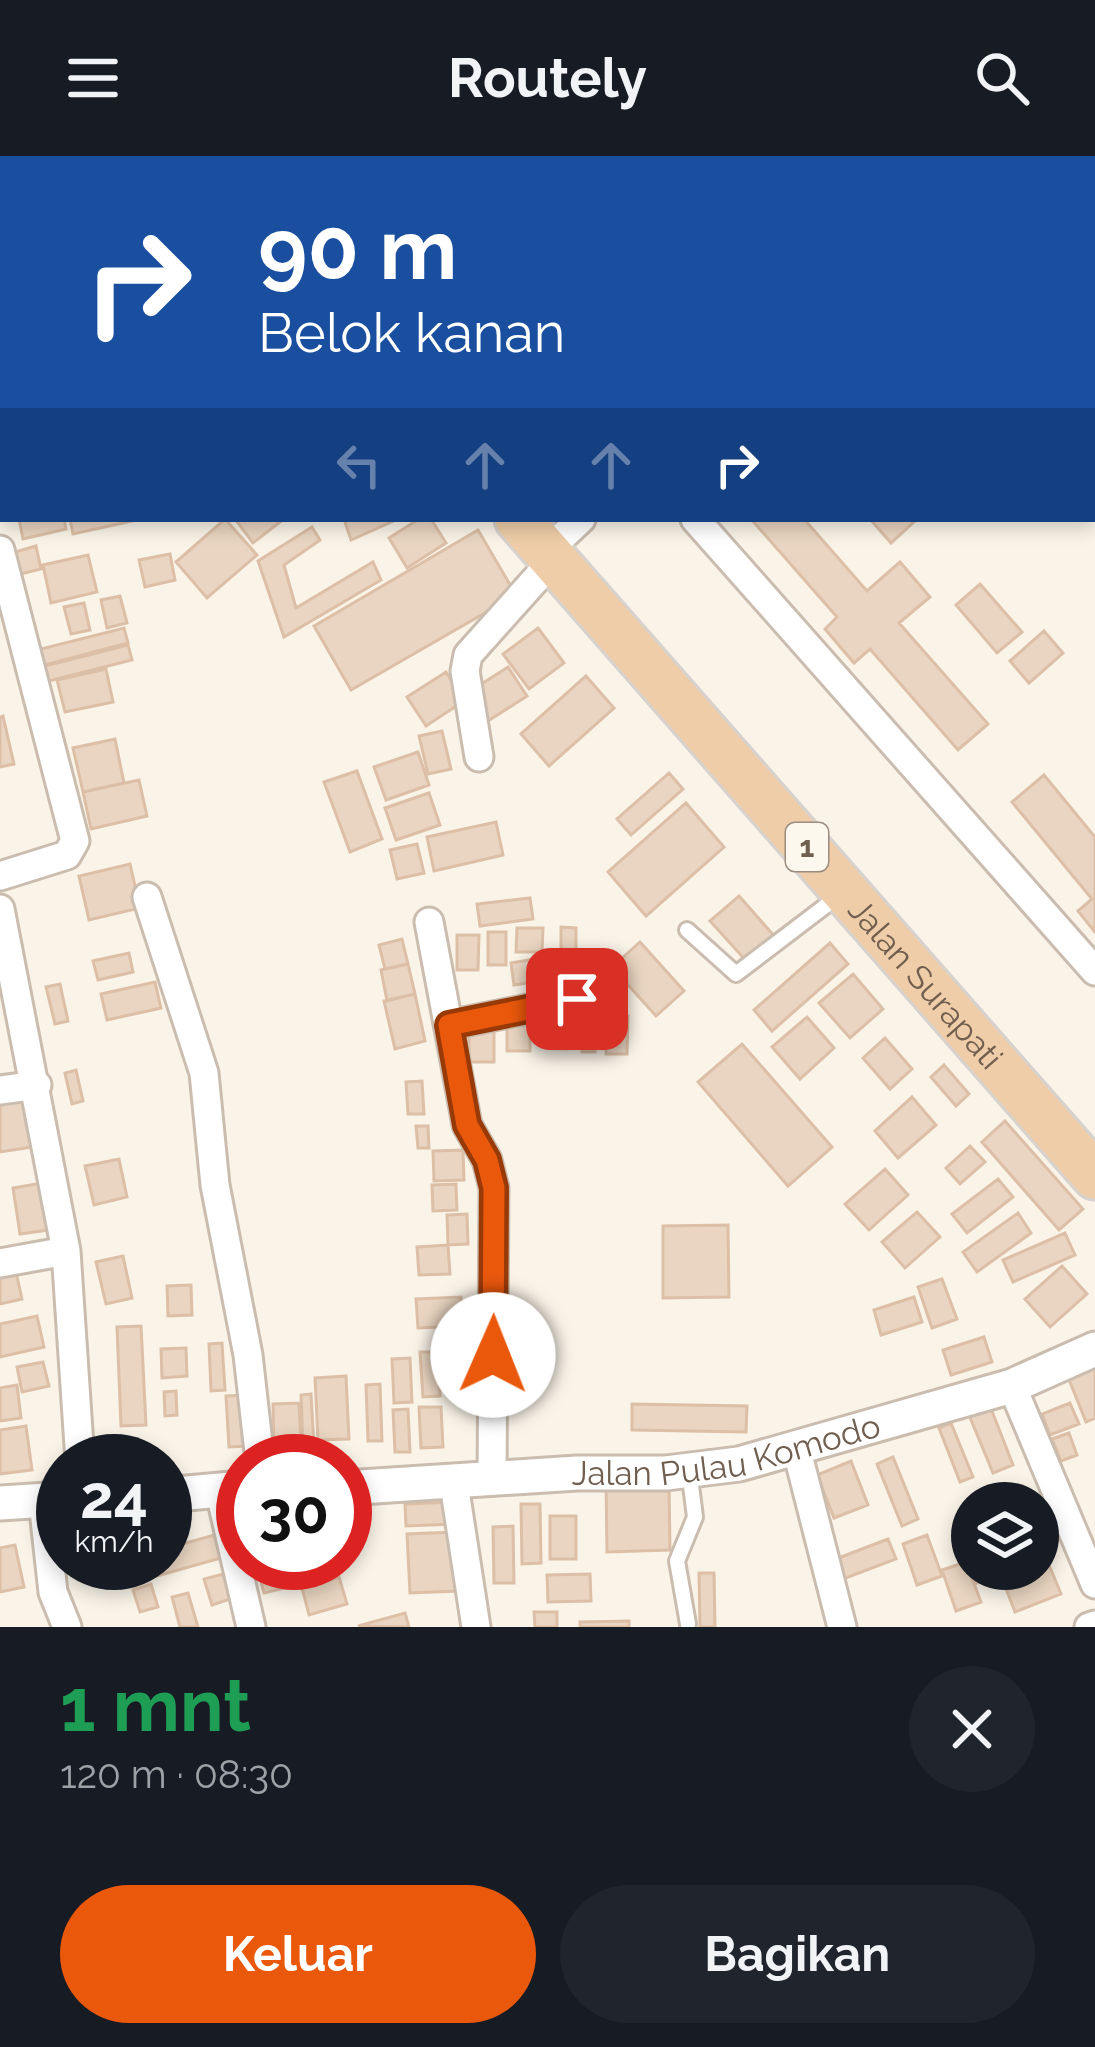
<!DOCTYPE html>
<html lang="id">
<meta charset="utf-8">
<style>
:root{--surface:#171b24;--page:#20242c;--text:#f1f3f6;--muted:#9ea1a6;--accent:#ea580c}
body{margin:0;font-family:Raleway,sans-serif;background:var(--page);color:var(--text);height:100vh;display:flex;flex-direction:column;font-size:45px;white-space:nowrap}
*{box-sizing:border-box;margin:0}
p{font-size:39px;color:var(--muted)}
.icon{flex:none;width:66px;height:66px;fill:none;stroke:currentColor;stroke-width:2;stroke-linecap:round;stroke-linejoin:round}
.map{position:relative;height:1471px;overflow:hidden}
.sheet{display:flex;flex-direction:column;background:var(--surface);flex:1}
.sheet>*{flex:none}
.guide{position:absolute;left:0px;top:0px;width:1095px;height:366px;box-shadow:0 6px 18px #0003;background:#1a4fa0;color:#fff;overflow:hidden}
.controls{position:absolute;left:951px;top:1326px;display:grid;gap:24px}
.controls a{display:grid;place-items:center;width:108px;height:108px;border-radius:50%;background:var(--surface);box-shadow:0 6px 18px #0003;font-size:60px}
.speed{position:absolute;left:36px;top:1278px;display:flex;gap:24px;font-size:60px;font-weight:700;text-align:center}
.speed>*{display:grid;place-content:center;width:156px;height:156px;border-radius:50%;background:var(--surface);box-shadow:0 6px 18px #0003;line-height:1}
.speed small{font-size:30px;font-weight:400}
.speed .limit{border:18px solid #d22;background:#fff;color:#111}
.pin{position:absolute;display:grid;place-items:center;width:102px;height:102px;color:#fff;margin:-51px;border-radius:24px;box-shadow:0 6px 18px #0006}
.me{position:absolute;width:132px;margin:-66px;rotate:1deg;stroke-linejoin:round;filter:drop-shadow(0 0 9px #0008)}
.turn{display:flex;align-items:center;gap:42px;height:252px;padding:0 60px;font-size:54px}
.turn .icon{width:156px;height:156px;stroke-width:2.5}
.turn b{display:block;font-size:84px;line-height:102px}
.lanes{display:flex;align-items:center;height:114px;padding:0 60px;background:#0003;justify-content:center;gap:60px;direction:ltr}
.lanes .off{opacity:.35}
.round{display:grid;place-items:center;flex:none;width:126px;height:126px;border-radius:63px;background:var(--page)}
.summary{display:flex;align-items:center;justify-content:space-between;height:204px;padding:0 60px}
h1{font-size:72px;font-weight:700;line-height:90px;color:#1e9e55}
.action{display:flex;gap:24px;margin-top:auto;padding:24px 60px}
.action a{flex:1;height:138px;border-radius:72px;background:var(--accent);color:#fff;font-size:48px;font-weight:700;line-height:138px;text-align:center}
.action a+a{background:var(--page);color:var(--text)}
header{display:flex;justify-content:space-between;align-items:center;height:156px;padding:0 60px;background:var(--surface);font-size:54px;font-weight:700}
.map>svg:first-child{display:block}
</style>
<header><svg class="icon" aria-label="menu" viewBox="0 0 24 24"><path d="M4 6h16M4 12h16M4 18h16"/></svg>Routely<svg class="icon" aria-label="search" viewBox="0 0 24 24"><circle cx="10" cy="10" r="6"/><path d="M15 15l6 6"/></svg></header>
<div class="map">
<svg width="1095" height="1471" viewBox="0 0 1095 1471">
<rect width="100%" height="100%" fill="#faf4e8"/>
<!-- building -->
<path fill="#e9d5c1" stroke="#dcbfa6" stroke-width="3" d="M19 363H64L66 373 23 383Z
M70 363H141L73 378Z
M225 363 257 399 207 442 176 406Z
M235 363H284L253 387Z
M344 363H398L351 384Z
M419 363H431L446 387 407 412 389 382Z
M751 363H804L867 435 900 406 930 441 899 467 988 568 958 594 870 493 854 507 825 473 837 461Z
M870 363H917L891 387Z
M312 371 320 384 284 409 296 452 373 406 381 424 284 481 258 405Z
M478 374 516 439 351 534 314 470Z
M36 390 41 413 21 418 15 396Z
M170 398 175 424 145 431 139 404Z
M88 399 97 436 51 447 43 409Z
M980 428 1022 476 997 497 956 449Z
M120 440 127 467 107 472 101 444Z
M84 447 90 474 71 478 64 451Z
M124 472 128 487 41 510 37 494Z
M538 472 564 507 529 533 503 498Z
M1044 475 1063 497 1029 527 1010 505Z
M128 489 132 504 45 526 41 511Z
M508 511 527 540 488 565 469 536Z
M106 513 113 546 65 556 57 524Z
M446 516 464 545 426 570 407 541Z
M586 520 614 552 549 610 521 578Z
M3 560 14 608 0 611V561Z
M442 575 451 613 428 618 419 580Z
M115 583 124 627 83 636 73 592Z
M418 596 429 629 386 644 374 611Z
M357 615 382 683 350 696 324 626Z
M669 617 683 633 631 679 617 663Z
M1044 619 1095 681V776L1078 755 1092 743 1012 646Z
M139 624 147 660 91 673 83 636Z
M429 637 440 669 396 684 385 652Z
M686 647 724 691 646 760 608 716Z
M496 666 503 699 434 715 427 681Z
M417 688 424 717 397 723 390 694Z
M130 708 140 752 89 764 79 720Z
M739 740 776 782 748 807 710 765Z
M530 742 533 763 480 770 477 748Z
M561 771 576 772V796H561Z
M517 772H543L542 796H516Z
M488 776H506V809H488Z
M457 779H479L478 814H457Z
M402 783 408 808 385 813 379 789Z
M640 786 684 835 656 860 612 811Z
M830 787 848 808 772 875 754 854Z
M581 796H602V819L581 818Z
M129 797 133 816 98 824 93 805Z
M563 798 567 821 514 829 511 807Z
M408 808 415 838 387 845 381 814Z
M853 818 883 853 850 882 819 847Z
M155 826 161 852 107 864 101 838Z
M60 828 68 865 55 868 46 831Z
M415 838 425 885 395 893 384 845Z
M606 860H628L627 898H606Z
M807 861 834 892 800 923 772 891Z
M507 863H530V895H507Z
M548 863H567L566 893 547 892Z
M582 867H595V896H582Z
M469 874 494 875V906H469Z
M885 882 912 913 890 933 863 902Z
M742 888 832 991 788 1030 698 926Z
M944 909 969 938 956 950 931 921Z
M76 914 83 945 72 948 65 917Z
M422 925 424 958H408L406 926Z
M912 941 936 969 898 1002 875 975Z
M25 944 32 991 0 996V948Z
M1005 965 1083 1053 1059 1074 982 986Z
M416 970H428L429 992H418Z
M970 990 985 1006 960 1028 946 1012Z
M463 994 464 1024 434 1025 433 995Z
M119 1003 127 1041 94 1049 85 1010Z
M885 1013 908 1039 869 1074 845 1048Z
M998 1023 1013 1041 967 1077 952 1058Z
M42 1027 49 1074 20 1078 13 1032Z
M456 1028 457 1054 433 1055 432 1029Z
M917 1056 940 1081 905 1112 882 1086Z
M1018 1057 1031 1077 977 1116 963 1096Z
M467 1058 468 1088 448 1089 447 1059Z
M728 1069 729 1141 663 1142V1070Z
M1065 1077 1075 1099 1013 1126 1003 1104Z
M448 1089 450 1118 419 1119 417 1091Z
M123 1100 132 1142 106 1148 96 1106Z
M1062 1110 1087 1138 1050 1171 1025 1143Z
M16 1116 22 1143 0 1148V1120Z
M942 1123 957 1163 932 1172 918 1131Z
M191 1129 192 1159 168 1160 167 1130Z
M461 1141 462 1170 418 1172 416 1143Z
M914 1141 922 1166 881 1179 874 1154Z
M37 1160 44 1191 0 1201V1168Z
M141 1170 146 1269 121 1270 117 1171Z
M984 1181 992 1206 951 1219 943 1194Z
M222 1187 225 1234 211 1235 209 1188Z
M186 1192 187 1220 162 1222 161 1193Z
M420 1196H438L440 1240 423 1241Z
M410 1202 412 1246 394 1247 392 1203Z
M43 1206 49 1230 22 1236 17 1211Z
M1095 1210V1262L1086 1266 1068 1221Z
M346 1220 349 1283 318 1284 315 1222Z
M380 1228 382 1285H368L366 1229Z
M17 1229 21 1262 0 1265V1232Z
M176 1235 177 1259 165 1260 164 1236Z
M311 1238 314 1290 303 1291 301 1239Z
M246 1239 249 1290 229 1291 226 1240Z
M299 1247 301 1290 274 1291 273 1248Z
M1070 1247 1079 1268 1050 1279 1042 1258Z
M632 1248 747 1250 746 1276 632 1274Z
M990 1250 1013 1309 993 1317 969 1259Z
M419 1251H441L443 1291 421 1292Z
M408 1253 410 1296H395L393 1254Z
M951 1267 973 1321 960 1326 939 1272Z
M26 1270 32 1314 0 1318V1274Z
M1069 1277 1077 1299 1061 1305 1052 1283Z
M893 1301 918 1363 902 1370 877 1308Z
M851 1305 868 1349 834 1362 817 1319Z
M669 1326 670 1394 607 1396 606 1327Z
M454 1346 456 1368 406 1370 405 1348Z
M521 1348H540L541 1407 522 1408Z
M550 1360H576V1403H550Z
M513 1370 514 1427H494L493 1371Z
M456 1376 458 1435 410 1437 407 1378Z
M214 1379 221 1402 143 1424 138 1407H165V1393Z
M927 1379 942 1420 917 1429 903 1388Z
M888 1383 896 1403 843 1423 836 1403Z
M15 1389 24 1431 0 1436V1392Z
M1047 1404 1061 1438 1015 1456 1002 1422 1038 1413Z
M972 1405V1413H1011L977 1427 969 1406Z
M966 1406 981 1446 956 1455 942 1414Z
M256 1407H283L289 1431 264 1437Z
M699 1417H714L715 1471H700Z
M223 1418 230 1443 212 1449 204 1423Z
M590 1418 591 1445 548 1446 547 1419Z
M339 1421 347 1448 309 1459 302 1432Z
M151 1428 158 1451 140 1456 133 1434Z
M188 1437 198 1471H180L172 1441Z
M534 1456H557V1471H535Z
M405 1457 409 1471 358 1470Z
M629 1465V1471H580V1466Z"/>
<g fill="none" stroke-linecap="round" stroke-linejoin="round">
<defs>
<path id="service" d="M687 774 736 818 841 738
M688 1468 677 1405 695 1361 689 1314"/>
<path id="minor" d="M492 0 494 3
M621 0 622 3
M585 3 589 0
M968 3 972 0
M1073 3 1076 0
M1092 78 1095 81
M1092 192 1095 189
M1092 267 1095 271
M695 363 1095 815
M0 394 75 685 67 699 0 720
M547 395 581 363
M479 601 465 515 468 499 554 403
M147 741 204 917 215 1029 248 1199 260 1305
M0 753 66 1095 80 1305
M429 766 467 969 487 1004 494 1032 492 1325
M449 869 577 843
M0 934 37 929
M0 1107 66 1095
M1012 1230 1095 1428
M797 1295 842 1471
M454 1328 476 1471
M219 1332 251 1471
M43 1345 53 1436 67 1471
M1089 1471 1095 1469"/>
<g id="tertiary">
<path id="s1" d="M345 1332 577 1317H666L739 1308 1012 1230 1095 1193"/>
<path d="M165 1339 243 1332"/>
<path d="M0 1347 63 1343"/>
</g>
<g id="trunk">
<path d="M198 0 201 3"/>
<path id="s2" d="M518 363 1095 1020"/>
</g>
</defs>
<!-- service casing -->
<use href="#service" stroke="#cabdaf" stroke-width="20"/>
<!-- minor casing -->
<use href="#minor" stroke="#cabdaf" stroke-width="33"/>
<!-- tertiary casing -->
<use href="#tertiary" stroke="#cabdaf" stroke-width="39"/>
<!-- trunk casing -->
<use href="#trunk" stroke="#d7d2ce" stroke-width="51"/>
<!-- path -->
<path stroke="#d0baa6" stroke-width="4.5" stroke-dasharray="3 9" stroke-linecap="butt" d="M841 0 844 3"/>
<!-- service -->
<use href="#service" stroke="#fff" stroke-width="14"/>
<!-- minor -->
<use href="#minor" stroke="#fff" stroke-width="27"/>
<!-- tertiary -->
<use href="#tertiary" stroke="#fff" stroke-width="33"/>
<!-- trunk -->
<use href="#trunk" stroke="#eecda8" stroke-width="45"/>
</g>
<g fill="none" stroke-linecap="round" stroke-linejoin="round">
<defs>
<path id="route" d="M493 1199 494 1032 487 1004 467 969 449 869 577 843"/>
</defs>
<!-- route casing -->
<use href="#route" stroke="#983908" stroke-width="30"/>
<!-- route -->
<use href="#route" stroke="#ea580c" stroke-width="21"/>
</g>
<g text-anchor="middle" stroke-width="10" stroke-linejoin="round" paint-order="stroke">
<!-- shield labels -->
<rect fill="#fdf8ee" stroke="#9a8c7f" stroke-width="3" x="786" y="667" width="42" height="48" rx="9"/>
<g font-size="30" font-weight="bold" fill="#705e4f">
<text x="807" y="701">1</text>
</g>
<!-- street labels -->
<g font-size="33" fill="#705e4f" stroke="#fdf8ee">
<text dy="12" stroke="none"><textPath href="#s2" startOffset="618">Jalan Surapati</textPath></text>
<text dy="12" stroke="none"><textPath href="#s1" startOffset="384">Jalan Pulau Komodo</textPath></text>
</g>
</g>
</svg>
<div class="controls">
<a><svg class="icon" aria-label="layers" viewBox="0 0 24 24"><path d="M12 4l9 5-9 5-9-5zM3 14l9 5 9-5"/></svg></a>
</div>
<div class="speed"><div>24<small>km/h</small></div><div class="limit">30</div></div>
<div class="pin" style="left:577px;top:843px;background:#d93025"><svg class="icon" aria-label="arrive" viewBox="0 0 24 24"><path d="M6 21V4h12l-3 4 3 4H6"/></svg></div>
<svg class="me" style="left:493px;top:1199px" viewBox="-20 -20 40 40"><circle r="19" fill="#fff"/><path d="M0-13L10 11 0 6-10 11z" fill="#ea580c"/></svg>
<div class="guide">
<div class="turn"><svg class="icon" aria-label="right" viewBox="0 0 24 24"><path d="M7 20v-9h11M14 6l5 5-5 5"/></svg><div><b>90 m</b>Belok kanan</div></div>
<div class="lanes"><svg class="icon off" aria-label="left" viewBox="0 0 24 24"><path d="M17 20v-9H6M10 6l-5 5 5 5"/></svg><svg class="icon off" aria-label="ahead" viewBox="0 0 24 24"><path d="M12 20V5M6 11l6-6 6 6"/></svg><svg class="icon off" aria-label="ahead" viewBox="0 0 24 24"><path d="M12 20V5M6 11l6-6 6 6"/></svg><svg class="icon" aria-label="right" viewBox="0 0 24 24"><path d="M7 20v-9h11M14 6l5 5-5 5"/></svg></div>
</div>
</div>
<section class="sheet">
<div class="summary"><div><h1>1 mnt</h1><p>120 m · 08:30</p></div><a class="round"><svg class="icon" aria-label="close" viewBox="0 0 24 24"><path d="M6 6l12 12M18 6L6 18"/></svg></a></div>
<div class="action"><a>Keluar</a><a>Bagikan</a></div>
</section>
